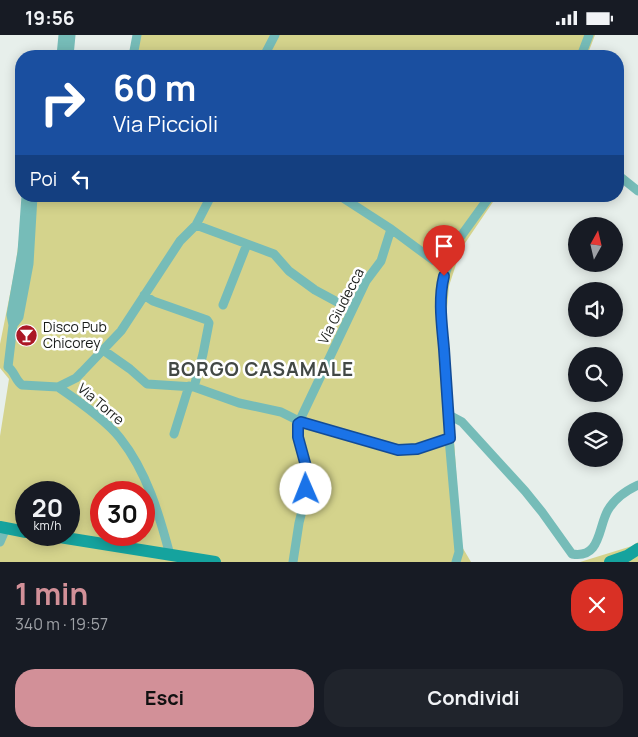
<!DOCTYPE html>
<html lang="it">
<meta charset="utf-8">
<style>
:root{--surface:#171b24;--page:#20242c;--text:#f1f3f6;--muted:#9ea1a6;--accent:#d29098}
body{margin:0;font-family:Manrope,sans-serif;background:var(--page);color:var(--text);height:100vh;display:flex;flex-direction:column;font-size:19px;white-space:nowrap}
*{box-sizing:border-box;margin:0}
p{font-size:16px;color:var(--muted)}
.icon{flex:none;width:28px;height:28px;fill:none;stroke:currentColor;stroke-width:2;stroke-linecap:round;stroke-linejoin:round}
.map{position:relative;height:527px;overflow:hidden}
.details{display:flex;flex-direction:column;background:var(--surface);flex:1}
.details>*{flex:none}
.hud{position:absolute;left:15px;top:15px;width:609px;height:152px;border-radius:20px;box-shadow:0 2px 12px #0003;background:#1a4fa0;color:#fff;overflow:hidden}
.needle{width:32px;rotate:8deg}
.buttons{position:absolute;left:568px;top:182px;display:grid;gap:10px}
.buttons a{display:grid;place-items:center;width:55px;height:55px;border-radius:50%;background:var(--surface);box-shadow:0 2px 12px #0003;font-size:25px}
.speed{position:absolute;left:15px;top:446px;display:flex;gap:10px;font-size:25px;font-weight:700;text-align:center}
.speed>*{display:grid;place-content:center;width:65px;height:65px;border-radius:50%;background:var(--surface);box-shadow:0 2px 12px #0003;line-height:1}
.speed small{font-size:12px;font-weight:400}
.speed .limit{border:8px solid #d22;background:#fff;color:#111}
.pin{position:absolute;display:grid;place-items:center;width:42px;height:42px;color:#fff;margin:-51px -21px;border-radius:50% 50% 50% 0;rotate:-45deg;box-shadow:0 0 5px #0007}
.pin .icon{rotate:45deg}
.me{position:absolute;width:55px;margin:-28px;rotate:359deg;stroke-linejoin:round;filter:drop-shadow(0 0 4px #0008)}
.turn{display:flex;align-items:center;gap:18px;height:105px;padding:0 15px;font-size:22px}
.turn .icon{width:65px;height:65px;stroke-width:2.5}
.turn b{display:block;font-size:35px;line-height:42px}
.then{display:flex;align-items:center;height:48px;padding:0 15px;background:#0003;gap:10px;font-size:19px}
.round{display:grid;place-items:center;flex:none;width:52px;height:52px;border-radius:20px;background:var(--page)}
.summary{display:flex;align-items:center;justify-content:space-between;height:85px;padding:0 15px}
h1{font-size:30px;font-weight:700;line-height:38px;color:var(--accent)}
.cta{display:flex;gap:10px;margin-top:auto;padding:10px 15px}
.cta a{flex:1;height:58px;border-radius:20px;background:var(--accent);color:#111;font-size:20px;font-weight:700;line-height:58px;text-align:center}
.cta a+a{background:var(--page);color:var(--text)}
.status{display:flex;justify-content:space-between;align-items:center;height:35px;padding:0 25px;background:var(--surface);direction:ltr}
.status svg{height:14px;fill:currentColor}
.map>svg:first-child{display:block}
</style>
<div class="status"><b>19:56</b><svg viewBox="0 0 49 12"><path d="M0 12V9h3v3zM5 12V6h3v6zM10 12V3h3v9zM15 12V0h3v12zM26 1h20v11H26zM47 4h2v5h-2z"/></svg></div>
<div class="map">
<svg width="638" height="527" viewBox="0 0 638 527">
<rect width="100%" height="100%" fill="#e7efeb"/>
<!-- green -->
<path fill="#d4d38c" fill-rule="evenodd" d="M133 0H595L587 21H131Z
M25 161H497L461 214 449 251 446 284 461 510 471 527H0V401L9 344 0 333V309L15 234ZM26 458H69V500H26ZM101 458H144V500H101Z
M638 507V527H580L632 511Z"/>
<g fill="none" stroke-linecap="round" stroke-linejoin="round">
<!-- minor -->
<path stroke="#76bcb8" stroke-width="9" d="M61 21 63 0
M69 21 71 0
M133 21 137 0
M264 21 275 0
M581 21 589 0
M618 140 638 156
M340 161 391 194 433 225 447 231
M196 190 274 219 289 236 315 255 352 275
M144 260 153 266 207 285 209 288 203 319 194 352
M223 270 247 209
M13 290 19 282 29 229 33 161
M103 315 130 334 147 349 194 352 239 368 281 377 301 387 398 415 417 414 449 403
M8 332C15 337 15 345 22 350L58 352 76 343 82 337 121 296 180 206 196 190 211 161
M8 332 13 290 11 280 22 217 26 161
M58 352C77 365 106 385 120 403 147 437 159 479 170 520
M449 380 462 387 525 456 542 477 572 519
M174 399 189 351
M0 507 6 493
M572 519C601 524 598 492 608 475 615 463 625 456 638 450
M293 527 299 488 306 460 307 435 298 402V389L366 246 381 226 391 194
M456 527 459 517 449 403V380L441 273V251L456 208 490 161"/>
<!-- secondary -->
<path stroke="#15a39e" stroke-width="12" d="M0 492 26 497
M47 500 215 527
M610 527 627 521 638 514"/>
</g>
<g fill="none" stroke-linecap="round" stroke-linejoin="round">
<defs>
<path id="route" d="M306 454 307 435 298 402V389L301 387 398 415 417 414 450 403C448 374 446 344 444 314 442 290 438 265 444 241"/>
</defs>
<!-- route casing -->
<use href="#route" stroke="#114b97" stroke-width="12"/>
<!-- route -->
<use href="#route" stroke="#1a73e8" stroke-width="9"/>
</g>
<!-- icons -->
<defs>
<symbol id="bar-disc" viewBox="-11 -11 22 22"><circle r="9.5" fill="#ab1725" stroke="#fff"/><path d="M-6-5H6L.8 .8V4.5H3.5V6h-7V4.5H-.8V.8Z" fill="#fff"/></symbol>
</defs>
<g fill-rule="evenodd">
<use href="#bar-disc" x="14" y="288" width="25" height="25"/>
</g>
<g text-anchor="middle" stroke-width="5" stroke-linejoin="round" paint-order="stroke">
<!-- street labels -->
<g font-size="14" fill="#181b19" stroke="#fff">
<text transform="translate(341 271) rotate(-63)" y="5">Via Giudecca</text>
<text transform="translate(101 369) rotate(40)" y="5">Via Torre</text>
</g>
<!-- poi labels -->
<g font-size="14" fill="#181b19" stroke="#fff" text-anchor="start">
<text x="43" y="297">Disco Pub<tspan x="43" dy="16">Chicorey</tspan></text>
</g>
<!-- district labels -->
<g font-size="19" font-weight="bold" letter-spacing="1" fill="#424845" stroke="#fff">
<text x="261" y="341">BORGO CASAMALE</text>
</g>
</g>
</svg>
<div class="buttons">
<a><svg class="needle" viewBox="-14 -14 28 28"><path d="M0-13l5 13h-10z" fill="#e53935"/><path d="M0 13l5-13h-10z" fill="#9ea1a6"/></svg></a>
<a><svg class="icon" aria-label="sound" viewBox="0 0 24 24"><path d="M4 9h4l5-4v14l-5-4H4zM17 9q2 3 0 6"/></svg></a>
<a><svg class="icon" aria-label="search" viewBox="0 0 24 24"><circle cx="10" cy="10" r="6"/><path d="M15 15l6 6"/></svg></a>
<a><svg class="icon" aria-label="layers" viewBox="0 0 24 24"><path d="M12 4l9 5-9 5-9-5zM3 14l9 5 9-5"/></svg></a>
</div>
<div class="speed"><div>20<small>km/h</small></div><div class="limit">30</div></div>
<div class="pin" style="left:444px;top:241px;background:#d93025"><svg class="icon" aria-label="arrive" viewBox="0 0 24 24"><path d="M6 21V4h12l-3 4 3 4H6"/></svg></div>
<svg class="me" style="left:306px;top:454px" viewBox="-20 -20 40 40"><circle r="19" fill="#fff"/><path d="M0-13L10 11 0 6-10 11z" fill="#1a73e8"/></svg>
<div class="hud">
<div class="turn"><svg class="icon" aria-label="right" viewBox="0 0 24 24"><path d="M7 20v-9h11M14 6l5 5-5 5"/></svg><div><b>60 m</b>Via Piccioli</div></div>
<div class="then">Poi<svg class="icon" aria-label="left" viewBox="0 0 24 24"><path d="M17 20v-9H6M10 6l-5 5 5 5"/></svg></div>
</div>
</div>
<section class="details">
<div class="summary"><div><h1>1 min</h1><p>340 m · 19:57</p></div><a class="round" style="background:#d93025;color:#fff"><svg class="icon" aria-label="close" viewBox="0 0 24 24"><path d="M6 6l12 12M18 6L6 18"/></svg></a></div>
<div class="cta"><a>Esci</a><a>Condividi</a></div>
</section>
